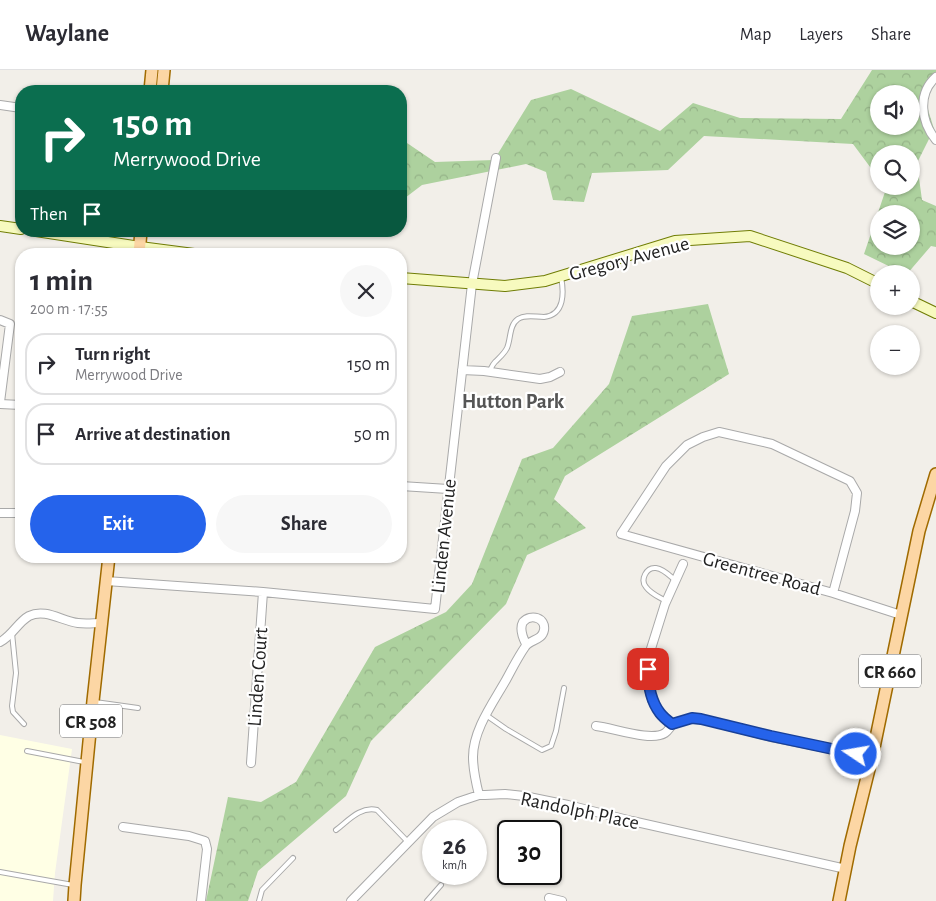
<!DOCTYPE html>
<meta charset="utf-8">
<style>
:root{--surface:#fff;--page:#f7f7f7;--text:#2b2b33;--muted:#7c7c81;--line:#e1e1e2;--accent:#2563eb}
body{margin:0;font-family:"Alegreya Sans",sans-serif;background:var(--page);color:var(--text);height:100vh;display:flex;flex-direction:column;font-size:19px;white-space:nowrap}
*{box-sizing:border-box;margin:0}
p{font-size:16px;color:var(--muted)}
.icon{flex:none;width:28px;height:28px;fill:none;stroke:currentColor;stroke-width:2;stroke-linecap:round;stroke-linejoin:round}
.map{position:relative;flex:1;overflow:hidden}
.panel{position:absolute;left:15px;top:178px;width:392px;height:315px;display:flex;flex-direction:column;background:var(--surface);border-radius:20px;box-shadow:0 1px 4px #0004}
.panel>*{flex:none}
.banner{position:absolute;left:15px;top:15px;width:392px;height:152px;border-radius:20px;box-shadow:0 1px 4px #0004;background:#0b6e4f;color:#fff;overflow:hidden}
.tools{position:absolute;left:870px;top:15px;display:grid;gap:10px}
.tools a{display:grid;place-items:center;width:50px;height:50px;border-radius:50%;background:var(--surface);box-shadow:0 1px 4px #0004;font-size:25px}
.speed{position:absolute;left:422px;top:750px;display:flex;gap:10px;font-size:25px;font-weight:700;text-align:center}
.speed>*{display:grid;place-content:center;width:65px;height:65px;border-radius:50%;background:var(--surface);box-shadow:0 1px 4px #0004;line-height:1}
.speed small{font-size:12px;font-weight:400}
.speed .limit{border:2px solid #111;border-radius:8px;background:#fff;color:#111}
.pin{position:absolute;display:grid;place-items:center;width:42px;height:42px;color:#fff;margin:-21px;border-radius:10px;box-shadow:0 2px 8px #0006}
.me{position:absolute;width:55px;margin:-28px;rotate:282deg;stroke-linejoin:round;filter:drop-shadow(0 0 4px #0008)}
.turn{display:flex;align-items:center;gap:18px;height:105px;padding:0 15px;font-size:22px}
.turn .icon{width:65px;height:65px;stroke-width:2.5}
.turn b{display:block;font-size:35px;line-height:42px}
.then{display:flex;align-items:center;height:48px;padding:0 15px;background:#0003;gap:10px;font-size:19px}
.round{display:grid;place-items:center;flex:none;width:52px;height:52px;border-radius:26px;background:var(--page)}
.headline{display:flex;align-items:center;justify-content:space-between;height:85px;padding:0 15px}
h1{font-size:30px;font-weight:700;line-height:38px}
.action{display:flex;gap:10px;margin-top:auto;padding:10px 15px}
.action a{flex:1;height:58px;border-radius:30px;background:var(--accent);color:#fff;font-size:20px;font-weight:700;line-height:58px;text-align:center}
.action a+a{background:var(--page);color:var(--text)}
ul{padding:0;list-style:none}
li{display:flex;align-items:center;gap:15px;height:62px;margin:0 10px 8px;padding:0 5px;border:2px solid var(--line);border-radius:20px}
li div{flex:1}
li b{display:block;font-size:19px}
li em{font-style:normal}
header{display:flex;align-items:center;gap:30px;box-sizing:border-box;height:70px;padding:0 25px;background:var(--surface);border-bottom:1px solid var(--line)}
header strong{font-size:24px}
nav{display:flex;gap:28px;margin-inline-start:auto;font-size:18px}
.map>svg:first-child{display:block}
</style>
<header>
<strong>Waylane</strong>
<nav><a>Map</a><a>Layers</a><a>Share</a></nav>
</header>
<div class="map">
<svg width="936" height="831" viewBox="0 0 936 831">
<defs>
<pattern id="forest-crowns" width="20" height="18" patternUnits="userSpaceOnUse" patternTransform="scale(1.25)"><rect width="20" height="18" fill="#add19e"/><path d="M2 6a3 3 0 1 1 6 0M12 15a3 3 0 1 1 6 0" fill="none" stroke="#95b388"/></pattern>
</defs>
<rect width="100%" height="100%" fill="#f2efe9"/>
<!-- education -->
<path fill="#ffffe5" d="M0 665 72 679 55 803 53 831H0Z"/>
<!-- forest -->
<path fill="url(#forest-crowns)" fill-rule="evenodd" d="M872 0H936V7L926 33 934 59 917 93 922 130 936 136V177L931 176 907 204H905L864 184 886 119 884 116H911V84H879V109L853 74 704 66 668 100 592 103 584 132 553 130 546 102 526 94 422 115 401 131V121L407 73 435 92 494 90 531 30 571 19 660 61 693 33 740 48 841 49ZM879 24H911V56H879ZM879 144H911V176H879Z
M708 234 729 304 565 406 554 429 586 458 527 485 506 534 371 671 346 726 258 801 248 831H206L228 727 261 732 296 712 375 577 446 542 472 514 522 389 553 378 609 314 632 246Z"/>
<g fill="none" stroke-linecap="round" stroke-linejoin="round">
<defs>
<path id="service" d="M489 302C491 299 492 295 495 292 500 287 504 284 507 278 511 269 509 255 518 249 526 244 535 247 544 247 565 245 564 222 561 207
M666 531C659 527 651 524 646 517 640 510 646 497 656 498 664 499 670 506 676 511
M12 563 16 603 12 636 13 642 24 654
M95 632 138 638
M486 645 506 659 542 680 551 676 556 661 564 618
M27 681 84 692
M336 760C348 751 360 736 377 740L408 772
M0 802 73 815
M259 831 262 820 293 788
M427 831 441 815"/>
<path id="minor" d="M936 7C917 24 921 52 936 70
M0 35 21 38
M0 250 10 254 0 332
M462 300 484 301 540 309 550 307 560 302
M0 334 21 335
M401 416 448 419
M0 443H21
M683 494 665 534 649 585 648 614 652 630 660 644 673 654 692 648 701 649 771 667 872 687
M106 511 263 522 435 539 472 214 496 88
M833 523 855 441 857 423 850 411 772 374 719 362 703 367 687 375 666 396 621 464 833 523 901 545
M0 572C12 566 18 552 29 546 45 538 62 551 78 553 86 554 94 553 101 553
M596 656C614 658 651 672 665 663 668 661 670 657 673 654
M251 693 263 522
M479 725C476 713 473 700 473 687 473 660 493 633 506 610 512 599 518 587 525 577 530 569 542 571 544 560 546 548 531 543 523 552 519 559 523 568 526 574
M123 757 189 766 205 771 207 779 201 831
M549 828 562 831
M351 831 433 747 458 732 479 725H485L505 724 524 726 568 735 632 751 846 799"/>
<path id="secondary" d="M0 156 21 159
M36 161 140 177 194 184
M401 208 505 216 545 211 675 171 750 166 847 198 879 214
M911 231 936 243"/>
<path id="primary" d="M150 21 152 0
M162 21 164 0
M139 184 141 161
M74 831 75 815 93 631 109 486
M839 831 850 776 872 687 919 461 936 404"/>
</defs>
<!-- service casing -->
<use href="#service" stroke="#a9a9a9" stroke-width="6"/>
<!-- minor casing -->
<use href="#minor" stroke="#a9a9a9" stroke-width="10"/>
<!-- secondary casing -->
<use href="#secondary" stroke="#707d05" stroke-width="12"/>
<!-- primary casing -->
<use href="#primary" stroke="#a06b00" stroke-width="14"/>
<!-- service -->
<use href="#service" stroke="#fff" stroke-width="4"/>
<!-- minor -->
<use href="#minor" stroke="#fff" stroke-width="8"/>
<!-- secondary -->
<use href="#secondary" stroke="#f7fabf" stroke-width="10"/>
<!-- primary -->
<use href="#primary" stroke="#fcd6a4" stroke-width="11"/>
</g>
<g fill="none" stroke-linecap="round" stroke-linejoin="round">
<defs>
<path id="route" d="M648 599C648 615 650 630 660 643 663 647 668 651 672 654L692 648 701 649 771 666 856 684"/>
</defs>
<!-- route casing -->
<use href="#route" stroke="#184099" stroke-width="12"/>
<!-- route -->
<use href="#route" stroke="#2563eb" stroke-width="9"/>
</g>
<g text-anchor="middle" stroke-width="4.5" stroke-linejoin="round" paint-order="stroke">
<!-- shield labels -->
<g fill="#fff" stroke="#646464" stroke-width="1">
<rect x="859" y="584.5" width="62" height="33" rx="4"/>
<rect x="60" y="634.5" width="62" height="33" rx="4"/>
</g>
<g font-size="19" font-weight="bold" fill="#222">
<text x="890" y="608">CR 660</text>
<text x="91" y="658">CR 508</text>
</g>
<!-- street labels -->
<g font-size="20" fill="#222" stroke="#fff">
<text transform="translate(629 188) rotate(-15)" y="7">Gregory Avenue</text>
<text transform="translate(443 466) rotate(-84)" y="7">Linden Avenue</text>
<text transform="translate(762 503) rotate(15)" y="7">Greentree Road</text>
<text transform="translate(257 607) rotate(-86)" y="7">Linden Court</text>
<text transform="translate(580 740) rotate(12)" y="7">Randolph Place</text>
</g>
<!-- neighbourhood labels -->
<g font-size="21" font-weight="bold" fill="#555" stroke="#fff">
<text x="513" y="338">Hutton Park</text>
</g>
</g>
</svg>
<div class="tools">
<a><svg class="icon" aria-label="sound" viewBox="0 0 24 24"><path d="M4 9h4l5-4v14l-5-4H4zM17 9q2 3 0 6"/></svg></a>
<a><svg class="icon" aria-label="search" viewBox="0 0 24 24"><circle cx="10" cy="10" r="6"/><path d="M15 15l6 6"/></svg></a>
<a><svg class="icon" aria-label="layers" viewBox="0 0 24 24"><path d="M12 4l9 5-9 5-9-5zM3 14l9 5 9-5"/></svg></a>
<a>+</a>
<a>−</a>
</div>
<div class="speed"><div>26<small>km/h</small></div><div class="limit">30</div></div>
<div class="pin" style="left:648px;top:599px;background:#d93025"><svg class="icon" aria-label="arrive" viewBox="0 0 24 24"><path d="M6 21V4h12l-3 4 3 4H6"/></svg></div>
<svg class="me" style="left:856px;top:684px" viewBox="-20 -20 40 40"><circle r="17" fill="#2563eb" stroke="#fff" stroke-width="3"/><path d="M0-11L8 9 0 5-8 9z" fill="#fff"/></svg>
<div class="banner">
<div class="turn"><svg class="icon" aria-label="right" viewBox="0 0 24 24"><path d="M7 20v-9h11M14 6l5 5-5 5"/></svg><div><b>150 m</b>Merrywood Drive</div></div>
<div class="then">Then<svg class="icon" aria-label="arrive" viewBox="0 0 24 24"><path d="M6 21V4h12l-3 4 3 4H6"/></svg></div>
</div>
<section class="panel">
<div class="headline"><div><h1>1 min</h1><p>200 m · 17:55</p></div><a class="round"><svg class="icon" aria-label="close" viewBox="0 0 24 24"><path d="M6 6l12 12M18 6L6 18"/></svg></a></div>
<ul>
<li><svg class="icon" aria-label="right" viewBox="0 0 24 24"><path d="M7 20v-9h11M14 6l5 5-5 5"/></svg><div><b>Turn right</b><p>Merrywood Drive</p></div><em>150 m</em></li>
<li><svg class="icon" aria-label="arrive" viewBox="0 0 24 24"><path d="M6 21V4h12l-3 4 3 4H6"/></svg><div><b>Arrive at destination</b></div><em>50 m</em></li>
</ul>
<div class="action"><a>Exit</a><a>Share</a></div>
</section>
</div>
